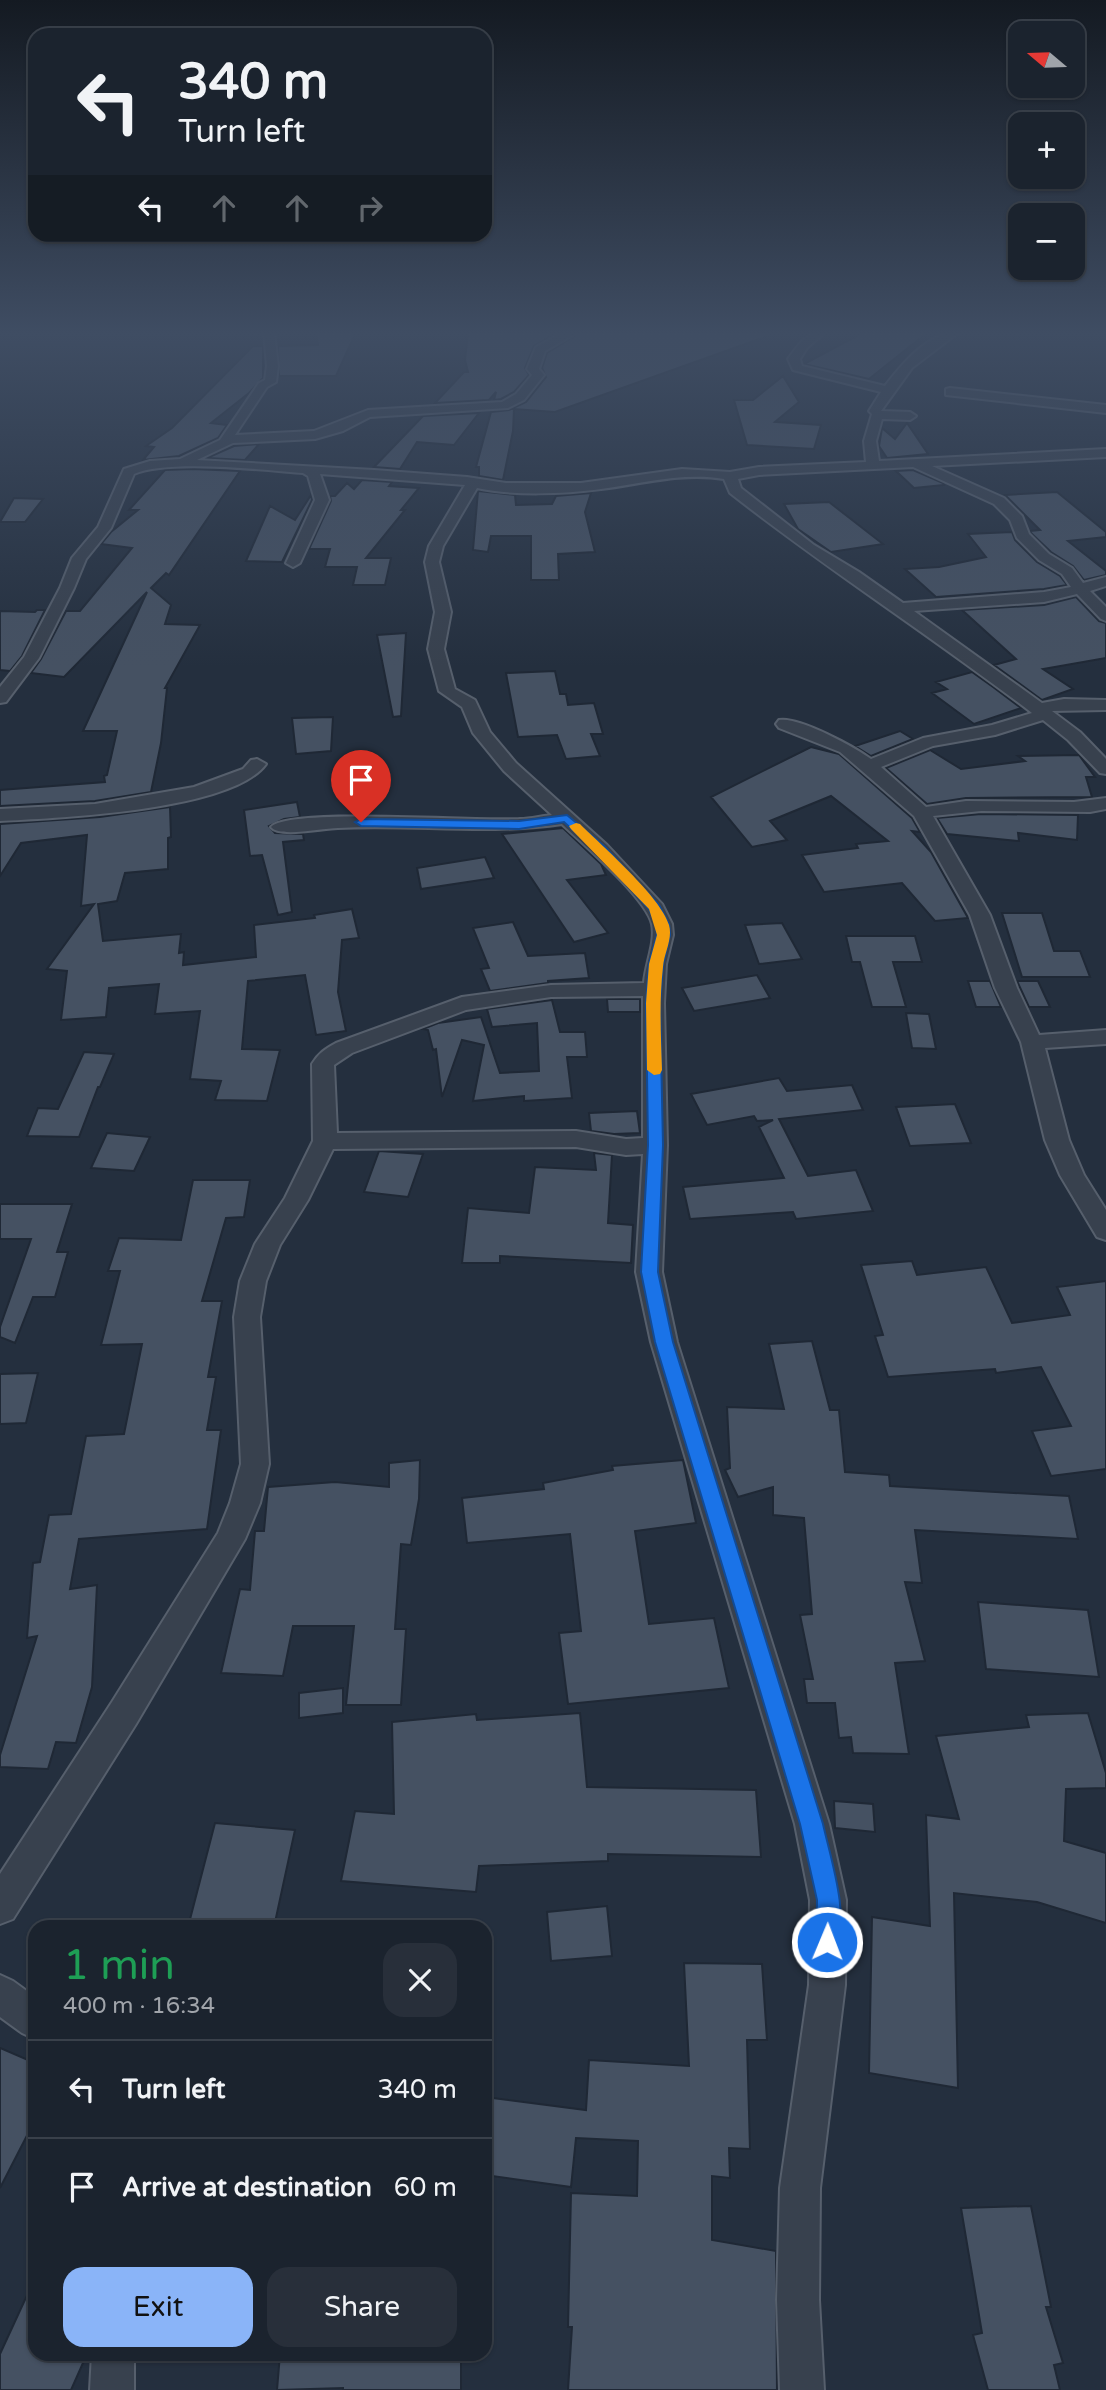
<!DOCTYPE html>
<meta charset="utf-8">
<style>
:root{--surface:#1b232e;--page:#282f3a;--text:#f1f3f6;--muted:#a0a4aa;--line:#39404a;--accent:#8ab4f8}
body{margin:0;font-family:"Varela Round",sans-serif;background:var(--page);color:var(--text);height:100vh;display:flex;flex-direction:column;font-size:26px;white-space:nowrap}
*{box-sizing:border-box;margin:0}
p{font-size:23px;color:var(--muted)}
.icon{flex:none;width:38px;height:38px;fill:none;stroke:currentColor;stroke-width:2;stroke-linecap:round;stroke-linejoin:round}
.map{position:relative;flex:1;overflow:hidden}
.details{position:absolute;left:28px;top:1920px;width:464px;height:441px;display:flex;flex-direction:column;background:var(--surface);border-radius:21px;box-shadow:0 2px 5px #0004,0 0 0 2px var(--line)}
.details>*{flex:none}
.guide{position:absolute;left:28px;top:28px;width:464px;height:214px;border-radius:21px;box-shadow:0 2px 5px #0004,0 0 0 2px var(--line);background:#1b232e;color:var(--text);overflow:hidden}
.needle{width:46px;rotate:289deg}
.fabs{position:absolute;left:1008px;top:21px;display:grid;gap:14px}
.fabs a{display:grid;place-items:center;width:77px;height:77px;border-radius:14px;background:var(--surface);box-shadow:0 2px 5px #0004,0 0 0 2px var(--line);font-size:35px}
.pin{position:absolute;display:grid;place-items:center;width:60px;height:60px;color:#fff;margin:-72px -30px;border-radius:50% 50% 50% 0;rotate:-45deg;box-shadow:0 0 7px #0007}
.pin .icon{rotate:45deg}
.me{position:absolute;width:77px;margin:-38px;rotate:1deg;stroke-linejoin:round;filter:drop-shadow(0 0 5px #0008)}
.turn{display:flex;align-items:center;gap:24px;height:147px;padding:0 35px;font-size:32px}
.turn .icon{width:91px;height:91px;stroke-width:2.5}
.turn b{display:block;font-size:49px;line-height:60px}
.lanes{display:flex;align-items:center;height:66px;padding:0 35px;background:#0003;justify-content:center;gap:35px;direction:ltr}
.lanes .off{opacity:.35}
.round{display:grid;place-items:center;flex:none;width:74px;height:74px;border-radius:21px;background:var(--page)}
.summary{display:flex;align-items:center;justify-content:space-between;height:119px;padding:0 35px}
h1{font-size:42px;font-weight:600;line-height:52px;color:#1e9e55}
.primary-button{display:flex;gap:14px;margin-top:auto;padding:14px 35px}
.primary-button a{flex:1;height:80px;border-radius:21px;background:var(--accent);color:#111;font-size:28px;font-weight:600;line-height:80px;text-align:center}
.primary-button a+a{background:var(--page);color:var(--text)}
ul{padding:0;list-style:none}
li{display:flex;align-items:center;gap:21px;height:98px;padding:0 35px;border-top:2px solid var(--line)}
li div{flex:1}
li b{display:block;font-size:26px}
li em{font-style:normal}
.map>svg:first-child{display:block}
</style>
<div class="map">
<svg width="1106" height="2390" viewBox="0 0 1106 2390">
<rect width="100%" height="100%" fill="#242f3e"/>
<!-- building -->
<path fill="#455162" stroke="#1f2835" stroke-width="2" d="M316 332H356L336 376H279L278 346 318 345Z
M468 332H558L534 346 525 368 529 375 514 392 501 399 494 400 496 392 489 400 435 403 464 372H468L465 360Z
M581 332H767L768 336 555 412 514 409 513 431 503 480 479 476V467H476L491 412 509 410 526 402 546 377 542 368 547 353Z
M864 332H928L869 379 804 364Z
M253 346H263V378L249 393 211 423 227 425 218 438 179 456 143 460 154 447 146 446 172 428Z
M783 376 799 402 775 422 821 425 814 449 747 445 734 400H753Z
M479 413 454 445 417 442 400 469 374 467 423 416Z
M907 423 928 454 887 458 879 446 882 428 895 439Z
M259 444 245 460 207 458 234 446Z
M192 469 240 471 169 575 166 573 151 588 171 605 165 624 200 625 165 688H167L161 743 151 792 95 801 0 806V790L105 782 104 776 107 775 117 731H83L147 592 64 677 31 673 41 659 66 611H80L132 548 101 544 111 532 138 510H129L165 470Z
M913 470 943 483 944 485 914 488 896 471Z
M362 480 392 482 389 486 419 488 401 510H405L366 558H391L385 585H353L357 567H325L330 549H309L331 501 330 496H335L347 483 354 489Z
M478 491 515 495 516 505 552 504 556 496 591 493 585 512 595 552 558 554 559 580H531V536H491L488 552 473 550Z
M1057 492 1106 532V537L1068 541 1106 571V575L1084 580 1073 566 1051 552 1031 533 1030 531 1040 530 1005 495Z
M311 495 312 500 282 562 246 561 270 506 295 520Z
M14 498 43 499 25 522H0Z
M829 502 883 544 831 552 798 529 784 504Z
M1012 532 1015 540 1037 562 1060 576 1067 585 1044 589 936 597 905 569 939 567 986 557 968 534Z
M1076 597 1099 621 1106 623V658L1043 669 1073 689 1042 700 994 665 1016 659 962 610 1044 605Z
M37 610H45L22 656 10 671 0 670V611L35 612Z
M406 633 401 716 393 717 377 635Z
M555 671 560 694H566L568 705 594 703 603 734H591L600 756 566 759 557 735 518 737 506 673Z
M972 672 993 687 1021 708 974 724 932 693 947 689 936 682Z
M333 717 331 751 296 754 292 718Z
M900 731 913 739 871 756 855 746Z
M811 747 839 754 912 818 920 832 912 831 931 852 968 918 935 921 902 883 824 892 802 855 858 848 856 844 888 841 831 796 770 821 787 840 752 847 711 797Z
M930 750 961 769 1025 761 1018 756 1079 755 1095 777H1086L1092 797 966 798 927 804 886 768Z
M297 802 300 817 284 819 269 826 275 833 303 834 304 840 283 842 292 912 278 915 262 855 250 856 244 810Z
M170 807 171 837 168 838V869L125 873 117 901 98 904 103 941 181 934 179 953 184 952 183 965 256 957 254 925 315 918 314 915 352 909 359 938 342 940 338 992 346 1031 316 1035 305 975 248 981 242 1049 280 1050 267 1101 215 1100 221 1081 190 1079 200 1011 155 1014 159 984 109 988 106 1017 61 1020 67 971 47 969 94 904 81 906 87 835 21 843 0 876V824L100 817Z
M981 814 1078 815 1077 840 1018 833 1019 841 947 834 937 818Z
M563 828 601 864 606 875 567 880 608 933 574 942 502 834Z
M485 857 494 878 421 889 417 868Z
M1002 913H1042L1054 951H1080L1090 977H1022Z
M513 922 528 956 585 953 589 978 548 981V983L490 991 481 969 489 968 473 928Z
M782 923 802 959 759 964 745 925Z
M846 936H915L922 962H893L906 1007H872L860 962H852Z
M757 975 770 998 694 1011 682 988Z
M968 981H990L1001 1007H976Z
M1017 981H1038L1050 1007H1029Z
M607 999H640V1012H608Z
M552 1000 560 1032H585L587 1057H567L572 1098 524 1101V1096L473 1101 484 1045 462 1040 442 1097 436 1049 433 1050 428 1030 423 1029 438 1023 481 1017 500 1073 539 1071 537 1023 492 1027 487 1009Z
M906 1013 929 1014 936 1049 912 1048Z
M84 1052 114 1054 100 1087H98L79 1137 27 1136 38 1108 58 1109Z
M779 1078 787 1091 852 1085 863 1110 779 1119 808 1176 856 1170 873 1211 796 1219 793 1212 690 1219 683 1187 784 1178 759 1127 773 1120 757 1121 754 1116 707 1125 691 1094Z
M955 1104 971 1143 910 1146 896 1107Z
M637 1111 640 1133 614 1134 591 1131 589 1113Z
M107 1133 150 1137 134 1171 91 1168Z
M379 1151 423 1154 408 1197 364 1192Z
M594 1153 612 1155 608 1223 633 1225 631 1263 500 1256V1263H462L468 1208 529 1213 535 1167 596 1170Z
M193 1180H250L244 1217 226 1218 202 1301H222L208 1377H216L207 1430H221L207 1529 79 1539 70 1589 97 1585 92 1687 76 1743 56 1742 48 1769 0 1767V1755L37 1636 27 1638 33 1563 40 1562 49 1515 71 1514 86 1436 124 1434 142 1344 101 1345 120 1271H108L119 1238 181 1240Z
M0 1204H72L57 1252H68L55 1297H33L15 1343 0 1337V1327L31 1239H0Z
M912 1261 917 1275 986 1267 1012 1323 1070 1315 1057 1287 1106 1281V1469L1051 1476 1032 1431 1071 1426 1041 1367 996 1373 995 1369 888 1377 875 1336 883 1335 861 1265Z
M812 1341 830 1410H839L845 1472 889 1475 890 1486 1069 1496 1078 1539 915 1530 922 1583 905 1582 925 1661 895 1663 909 1754 853 1753 851 1737 839 1738 835 1703H807L804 1679H813L800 1615 812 1614 804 1518 773 1515V1487L738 1497 725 1470 730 1468 727 1407 784 1409 769 1344Z
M38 1373 26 1423 0 1424V1374Z
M420 1460 419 1499 411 1545 401 1544 395 1629H406L401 1705H346L354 1626H293L283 1676 221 1673 240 1589 250 1590 255 1531H264L268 1487 335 1482 389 1487V1463Z
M683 1460 696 1523 635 1531 649 1624 714 1618 729 1688 568 1704 559 1633 581 1631 570 1534 467 1543 462 1498 544 1489 543 1483 613 1470 612 1466Z
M978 1602 1088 1610 1099 1677 986 1669Z
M343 1688V1713L299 1718V1693Z
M580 1713 587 1787 756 1790 761 1857 608 1854V1861L479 1866 476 1892 341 1881 355 1811 394 1814 392 1722 476 1714 477 1720Z
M1088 1713 1106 1773V1788L1066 1789 1064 1841 1106 1853V1923L1037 1902 954 1893 958 2088 869 2073 872 1917 930 1926 926 1815 959 1819 936 1736 1029 1727 1026 1715Z
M834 1801 873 1804 875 1832 835 1828Z
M215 1823 295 1830 274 1927H188Z
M607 1906 612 1956 551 1961 547 1912Z
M684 1963 762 1964 767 2040H747L750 2149 729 2148 730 2178 712 2176V2240L776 2251 777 2390H568L572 2327H568L571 2193 637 2196 638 2141 576 2138 571 2187 485 2175V2097L586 2110 589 2060 689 2066Z
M0 2048 35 2063V2120L0 2188Z
M1031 2206 1051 2307H1046L1063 2363 1054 2365 1060 2390H988L973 2335 982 2333 961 2208Z
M35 2278V2354H87L71 2390H0V2354Z
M280 2354H461V2390H343V2388L277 2390Z"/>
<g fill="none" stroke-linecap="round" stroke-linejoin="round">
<defs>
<path id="street" d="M264 332H274L278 366 276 382 267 387 235 435 314 431 368 410 502 402 516 394 532 375 527 369 536 347 564 332H578L545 351 539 369 544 375 524 400 508 408 370 417 343 431 315 439 233 443 197 460 374 470 467 477 506 483H581L682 469 730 472 759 467 866 462 864 441 872 414 869 411 881 392 793 370 788 359C799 344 806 332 825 332L807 348 800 359 802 366 885 386C903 363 928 332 959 332L912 368 881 411 910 412 916 416 910 420 882 419 876 441 879 461 1106 449V457L932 466 1004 498 1022 516 1029 534 1049 554 1072 568 1083 583 1106 577V586L1090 591 1106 607V621L1101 619 1077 594 1044 602 914 611 1042 703 1064 699 1106 700V710L1052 711 1080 732 1106 759V774L1100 773 1068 740 1043 720 995 735 933 746 881 767 926 807 966 801 1074 802 1106 798V809L1090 812 981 811 933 816 990 915 1017 988 1039 1035 1106 1030V1044L1045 1048 1069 1140 1084 1175 1106 1210V1240L1097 1237 1060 1175 1045 1140 1021 1042 995 988 970 915 914 816 840 752 779 728 776 724 779 720C798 716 855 747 871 759L923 738 992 725 1032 713C933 637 828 570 730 493L724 479C682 472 642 484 601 489 565 494 512 496 477 488L443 546 439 562 451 612 444 649 455 689 475 700 490 732 516 763 607 845 662 904 672 924 673 935 666 964 664 1003 667 1145 662 1272 677 1342 829 1824 846 1900 845 1985 820 2188 819 2300 824 2390H780L777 2300 780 2188 809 1985 810 1900 795 1824 651 1342 636 1272 643 1154 626 1155 576 1147 333 1149 308 1200 280 1245 266 1281 260 1317 269 1464 260 1503 245 1539 136 1724 13 1919 0 1924V1874L112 1702 218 1533 230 1503 241 1464 234 1317 240 1281 255 1244 285 1198 313 1141 312 1064C319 1053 325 1049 336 1043L462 997 551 985 644 983C645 965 656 942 652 924 646 898 583 844 562 824 487 835 413 824 338 828 323 828 279 838 271 827 287 807 483 822 520 819 530 819 541 816 552 815L504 771 473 733 462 707 439 691 428 649 435 612 425 562 429 546 465 485 320 474 329 500 300 563 293 567 286 563 315 500 308 476 303 473C263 470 168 459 134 474L111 528 86 559 74 588 39 658 6 702 0 703V687L24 657 60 588 72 558 98 527 124 469 150 461 180 459 220 440 259 383 265 380 267 366ZM913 467 994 504 1010 520 1017 538 1039 560 1062 574 1071 587 1044 592 903 603 859 572 814 545 741 488 738 479 759 475ZM643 996V1138L626 1139 576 1131 337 1133 334 1065 352 1053 466 1010 551 997Z
M950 388 1106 405V413L946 395V389Z
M257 759 266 764C232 811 57 818 0 821V809L95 804 194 787 243 769 251 760Z
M0 1975 13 1981 35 1997V2039L22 2033 0 2017Z
M92 2354H134V2390H90Z"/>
</defs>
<!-- street casing -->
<use href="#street" stroke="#565f6c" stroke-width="4"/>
<!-- street -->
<use href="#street" fill="#38414e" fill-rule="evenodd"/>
</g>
<!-- sky -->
<linearGradient id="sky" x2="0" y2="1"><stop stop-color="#141a22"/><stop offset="0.5" stop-color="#3f4d63"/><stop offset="1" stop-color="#3f4d63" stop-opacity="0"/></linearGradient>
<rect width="1106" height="667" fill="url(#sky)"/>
<!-- route -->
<path fill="#1a73e8" stroke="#114b97" stroke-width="2" d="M567 815 604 846 659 905 669 924 670 935 663 964 660 1003 663 1145 658 1272 673 1342 823 1824C831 1860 850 1916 836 1951L827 1954 819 1951 816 1942 817 1900 800 1824 655 1342 641 1272 648 1145 646 1003 649 964 657 935 656 924 649 909 596 851 564 822 519 829 361 826 355 822 361 819 519 821Z"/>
<!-- slow -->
<path fill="#f59e0b" d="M576 823 580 824C602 846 661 897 669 925 673 939 664 953 663 967 659 1002 661 1036 662 1070L660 1074 654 1075 647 1070 646 1003 649 964 657 935 649 909 571 829 569 826Z"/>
</svg>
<div class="fabs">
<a><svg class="needle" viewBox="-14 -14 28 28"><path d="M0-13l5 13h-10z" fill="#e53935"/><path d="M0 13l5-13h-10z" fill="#a0a4aa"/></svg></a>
<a>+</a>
<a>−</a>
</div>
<div class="pin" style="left:361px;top:822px;background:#d93025"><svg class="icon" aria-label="arrive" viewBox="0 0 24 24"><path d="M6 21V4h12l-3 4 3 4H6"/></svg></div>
<svg class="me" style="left:827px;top:1942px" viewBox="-20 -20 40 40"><circle r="17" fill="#1a73e8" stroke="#fff" stroke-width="3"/><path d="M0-11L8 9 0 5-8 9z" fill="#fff"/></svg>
<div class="guide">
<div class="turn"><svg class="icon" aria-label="left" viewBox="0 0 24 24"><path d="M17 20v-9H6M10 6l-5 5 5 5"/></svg><div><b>340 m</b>Turn left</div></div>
<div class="lanes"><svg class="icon" aria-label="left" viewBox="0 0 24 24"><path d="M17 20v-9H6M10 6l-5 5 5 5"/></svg><svg class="icon off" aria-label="ahead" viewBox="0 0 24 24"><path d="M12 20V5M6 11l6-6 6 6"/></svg><svg class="icon off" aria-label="ahead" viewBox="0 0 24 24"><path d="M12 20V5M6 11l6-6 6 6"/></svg><svg class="icon off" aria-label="right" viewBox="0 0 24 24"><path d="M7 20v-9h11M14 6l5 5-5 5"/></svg></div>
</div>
<section class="details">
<div class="summary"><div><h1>1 min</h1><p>400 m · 16:34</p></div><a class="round"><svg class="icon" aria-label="close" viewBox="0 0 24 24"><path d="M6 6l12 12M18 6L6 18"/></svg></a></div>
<ul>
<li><svg class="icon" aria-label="left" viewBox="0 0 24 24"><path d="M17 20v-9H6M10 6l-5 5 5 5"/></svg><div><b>Turn left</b></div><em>340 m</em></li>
<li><svg class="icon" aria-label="arrive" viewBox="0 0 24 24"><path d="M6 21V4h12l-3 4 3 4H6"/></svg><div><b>Arrive at destination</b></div><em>60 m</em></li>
</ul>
<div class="primary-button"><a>Exit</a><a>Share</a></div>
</section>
</div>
